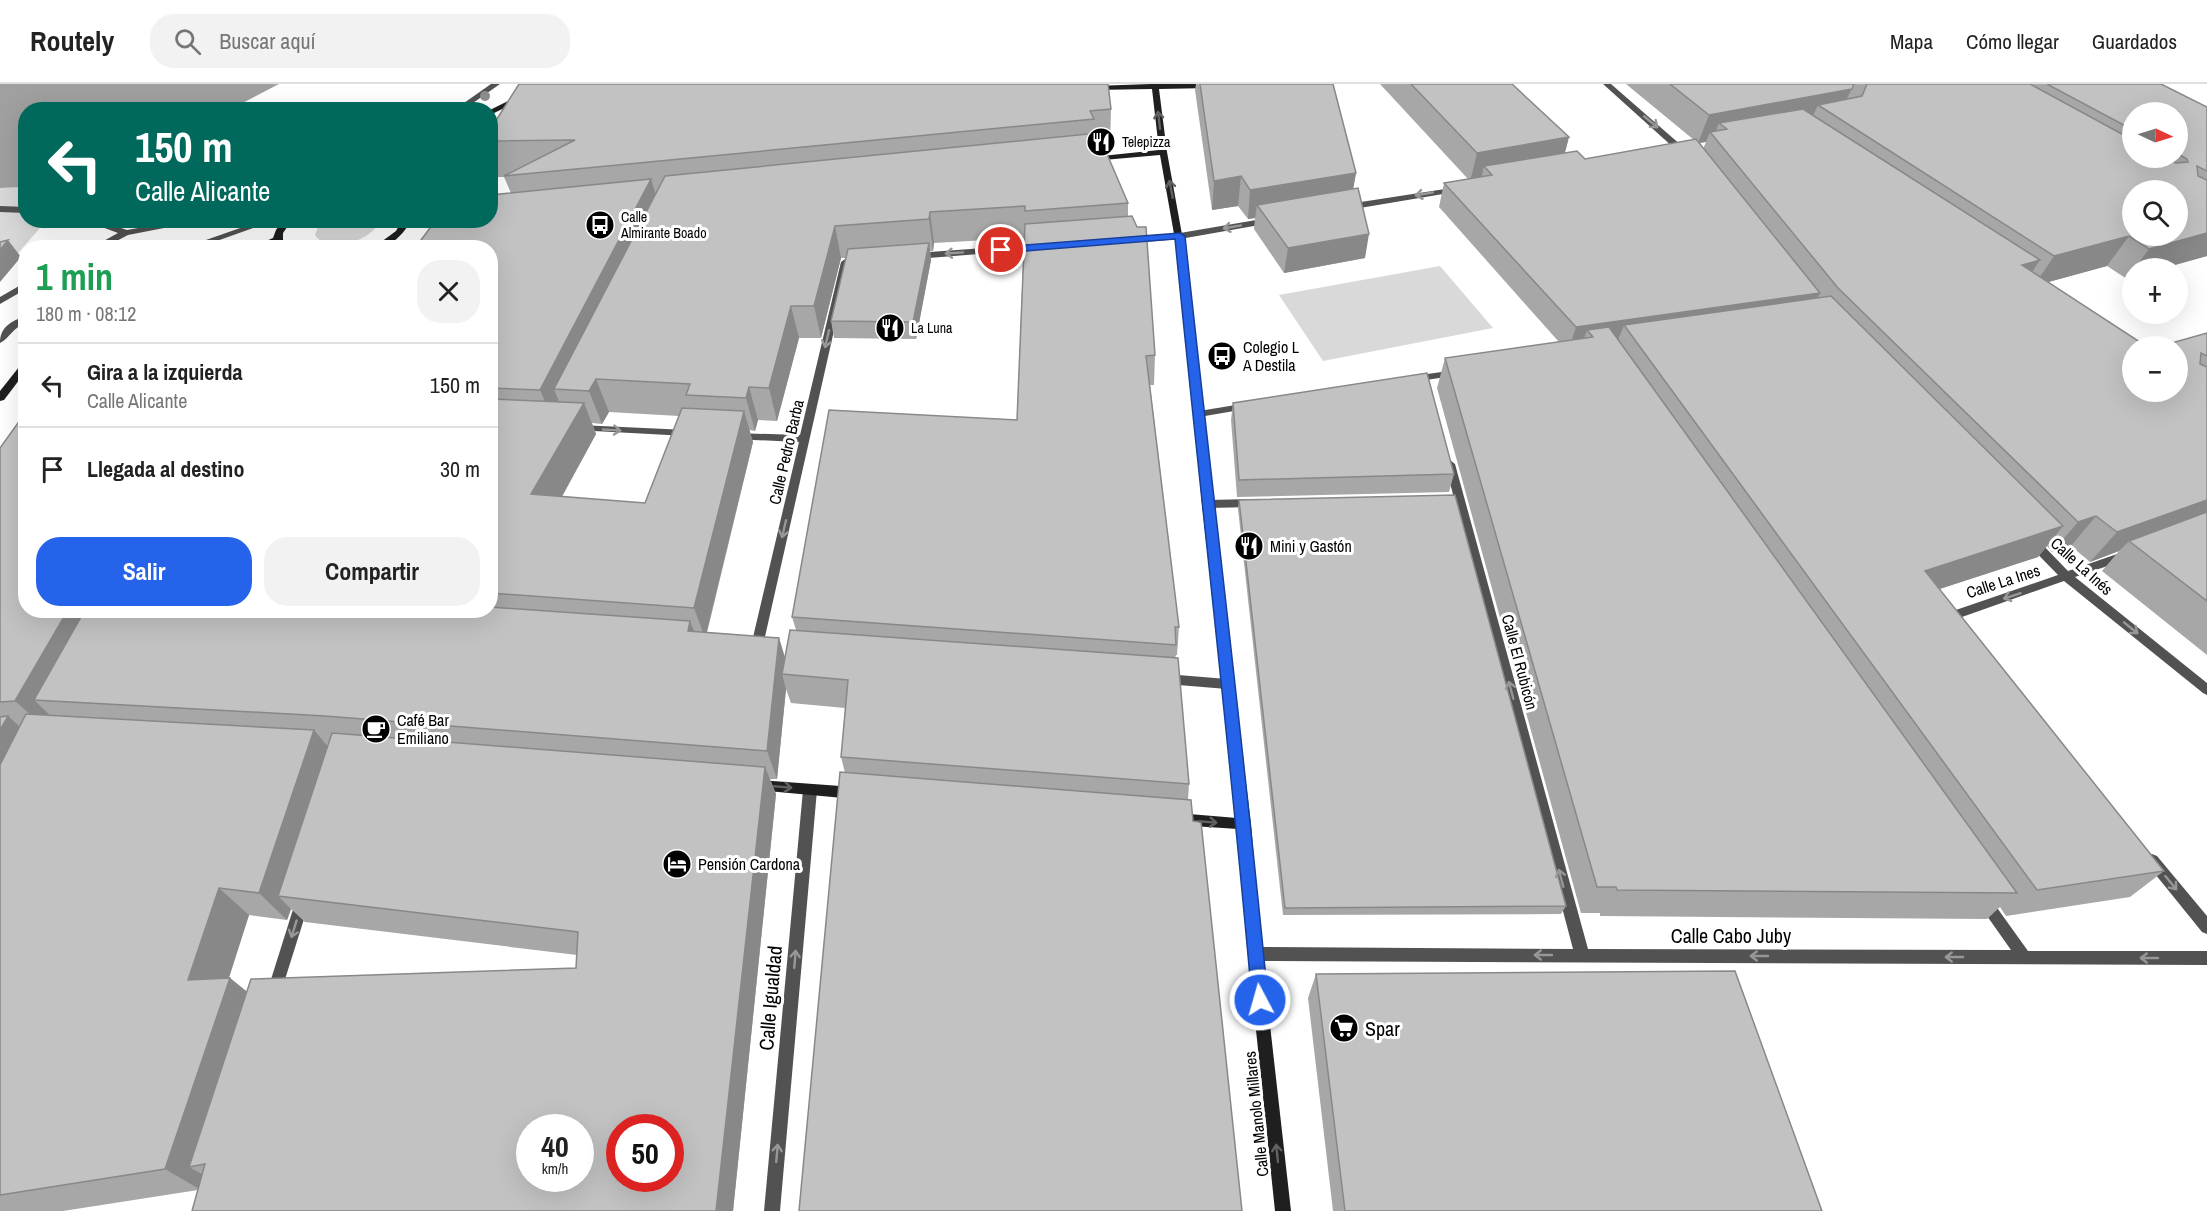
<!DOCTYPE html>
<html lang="es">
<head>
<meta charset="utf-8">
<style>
  body { margin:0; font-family:"Archivo Narrow",sans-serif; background:#f2f2f2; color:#222; height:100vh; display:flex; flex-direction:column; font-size:22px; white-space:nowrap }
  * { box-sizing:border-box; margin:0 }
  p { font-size:20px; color:#767676 }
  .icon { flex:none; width:33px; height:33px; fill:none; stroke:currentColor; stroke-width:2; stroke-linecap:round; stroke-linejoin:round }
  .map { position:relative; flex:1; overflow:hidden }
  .panel { position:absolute; left:18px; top:156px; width:480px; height:378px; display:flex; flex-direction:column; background:#fff; border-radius:24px; box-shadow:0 6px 24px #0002 }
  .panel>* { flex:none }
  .top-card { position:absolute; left:18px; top:18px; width:480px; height:126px; border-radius:24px; box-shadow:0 6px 24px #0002; background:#00695c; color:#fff; overflow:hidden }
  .needle { width:39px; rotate:94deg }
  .fabs { position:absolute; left:2122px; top:18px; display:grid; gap:12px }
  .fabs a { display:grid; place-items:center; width:66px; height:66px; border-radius:50%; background:#fff; box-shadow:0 6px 24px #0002; font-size:30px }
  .speed { position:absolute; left:516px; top:1030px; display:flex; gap:12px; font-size:30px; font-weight:700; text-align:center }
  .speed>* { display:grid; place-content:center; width:78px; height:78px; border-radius:50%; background:#fff; box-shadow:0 6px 24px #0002; line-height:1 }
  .speed small { font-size:15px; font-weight:400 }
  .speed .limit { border:9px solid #d22; background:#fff; color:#111 }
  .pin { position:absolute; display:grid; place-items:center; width:51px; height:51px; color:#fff; margin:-26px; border:3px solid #fff; border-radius:50%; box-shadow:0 2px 6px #0007 }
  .me { position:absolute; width:66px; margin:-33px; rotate:354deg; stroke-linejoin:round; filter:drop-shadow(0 0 4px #0008) }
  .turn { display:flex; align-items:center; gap:21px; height:126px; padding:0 18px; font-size:27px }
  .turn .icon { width:78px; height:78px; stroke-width:2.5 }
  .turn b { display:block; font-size:42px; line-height:51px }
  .round { display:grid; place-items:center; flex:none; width:63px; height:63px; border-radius:24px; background:#f2f2f2 }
  .overview { display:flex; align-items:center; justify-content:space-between; height:102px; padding:0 18px }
  h1 { font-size:36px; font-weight:700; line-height:45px; color:#1e9e55 }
  .button { display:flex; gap:12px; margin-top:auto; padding:12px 18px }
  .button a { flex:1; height:69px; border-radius:24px; background:#2563eb; color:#fff; font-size:24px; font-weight:700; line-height:69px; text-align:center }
  .button a+a { background:#f2f2f2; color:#222 }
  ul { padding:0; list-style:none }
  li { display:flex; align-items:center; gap:18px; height:84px; padding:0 18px; border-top:2px solid #e0e0e0 }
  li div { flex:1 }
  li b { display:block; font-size:22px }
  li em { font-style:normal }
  header { display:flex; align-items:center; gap:36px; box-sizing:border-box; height:84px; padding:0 30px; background:#fff; border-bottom:2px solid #e0e0e0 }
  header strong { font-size:28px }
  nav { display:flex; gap:33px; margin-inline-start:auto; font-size:21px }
  .search { width:420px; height:54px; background:#f2f2f2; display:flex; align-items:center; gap:15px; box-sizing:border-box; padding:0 21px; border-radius:24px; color:#767676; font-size:22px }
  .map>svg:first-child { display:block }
</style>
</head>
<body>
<header>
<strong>Routely</strong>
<div class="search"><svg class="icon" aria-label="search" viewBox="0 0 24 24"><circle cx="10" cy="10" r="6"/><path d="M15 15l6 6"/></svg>Buscar aquí</div>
<nav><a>Mapa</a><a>Cómo llegar</a><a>Guardados</a></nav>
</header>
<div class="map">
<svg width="2207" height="1127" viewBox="0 0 2207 1127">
  <rect width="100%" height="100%" fill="#fff"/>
  <g fill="#d9d9d9">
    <polygon points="25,103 26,136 46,137 0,190 0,104"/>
    <path d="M326 137H378V140C369 157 328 171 315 151L318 143Z"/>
    <polygon points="1440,182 1493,244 1323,277 1279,211"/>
  </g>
  <polygon fill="#a0a0a0" points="0,0 279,0 231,25 26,26 25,103 0,104"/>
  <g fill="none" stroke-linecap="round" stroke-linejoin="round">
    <g fill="#525252" fill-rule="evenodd">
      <polygon points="263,136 285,136 259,142 197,164 183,164"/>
      <path d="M26 232V239C12 244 10 254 0 259 0 243 11 237 26 232Z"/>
    </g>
    <g fill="#525252" fill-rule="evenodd">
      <polygon points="491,0 500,0 463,26 454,26"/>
      <polygon points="1603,0 1611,0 1690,69 1690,73 1684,73"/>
      <polygon points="1458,103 1461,103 1461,107 1348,126 1344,123 1348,120"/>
      <polygon points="0,122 26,123 26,129 0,128"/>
      <polygon points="1268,134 1272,137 1271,139 1180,155 1131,159 1127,156 1131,153 1180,149"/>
      <polygon points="83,136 97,136 127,146 183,136 205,136 128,151 103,164 91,164 118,149"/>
      <polygon points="235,136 253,136 261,140 257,143"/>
      <polygon points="1039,160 1043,163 1042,165 916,175 912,172 916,169"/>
      <polygon points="860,174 864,177 863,179 849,180 762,566 760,569 752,569 750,566 799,358 734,355 729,352 734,349 800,351 841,178 845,175"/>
      <polygon points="26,198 26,205 0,220 0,213"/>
      <polygon points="1456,286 1461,289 1459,291 1413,298 1408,295 1413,292"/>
      <polygon points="1248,319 1253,322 1252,324 1199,333 1194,330 1199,327"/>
      <polygon points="579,341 687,346 692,349 687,352 575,346 574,344"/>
      <polygon points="1450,376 1455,380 1588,865 2011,866 1980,822 1978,818 1980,814 1985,812 1990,814 2028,867 2207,867 2207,881 1255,877 1250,875 1248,870 1250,865 1255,863 1573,865 1445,380"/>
      <polygon points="1254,415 1259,419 1254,423 1207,424 1202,420 1207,416"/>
      <polygon points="2032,453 2036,454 2068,487 2120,469 2128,469 2130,472 2128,475 2075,493 2207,599 2207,611 2203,609 2064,497 1962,533 1966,538 1964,541 1956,541 1948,531 1950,528 2058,491 2028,460 2026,457 2028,454"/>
      <polygon points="1166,590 1227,595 1231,597 1233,600 1231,603 1227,605 1166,600 1162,598 1160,595 1162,592"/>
      <polygon points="810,700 815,702 817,706 780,1127 764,1127 803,706 805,702"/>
      <polygon points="2152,770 2157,772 2207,832 2207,850 2202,848 2147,780 2145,776 2147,772"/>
      <polygon points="303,810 308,812 310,816 281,908 279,913 274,915 269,913 267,908 296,816 298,812"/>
    </g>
    <g fill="#1f1f1f" fill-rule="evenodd">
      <polygon points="1151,0 1213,0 1216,2 1212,4 1159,5 1167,68 1187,178 1212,420 1251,740 1262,870 1291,1127 1275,1127 1248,870 1238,745 1177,741 1172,739 1170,735 1172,731 1177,729 1237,734 1202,420 1179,178 1160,71 1092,77 1088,75 1092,73 1159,66 1152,5 1094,6 1090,4 1094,2"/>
      <polygon points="516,13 523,15 490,31 490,26"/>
      <polygon points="283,136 292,136 283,149 283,164 275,164 274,160 264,164 250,164 273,154 276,146"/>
      <path d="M402 136H455V137L451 140H409C401 153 389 164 373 164L396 147Z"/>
      <polygon points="26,277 26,287 4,316 0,317 0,307 23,278"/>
      <polygon points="758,696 854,703 859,705 861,709 859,713 854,715 758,706 753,705 751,701 753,697"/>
    </g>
  </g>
  <circle fill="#8d8d8d" cx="485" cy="12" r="5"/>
  <g fill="#a7a7a7" fill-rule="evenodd">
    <polygon points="1196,0 1333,0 1356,89 1353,104 1365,174 1284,189 1254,145 1255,134 1248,135 1238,122 1212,126 1195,6"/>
    <path d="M1380 0H1512L1569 53 1565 69 1585 75 1694 56 1626 0H2161L2207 23V172L2164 184H2133V193L2127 195 2107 182 2048 198 2133 308 2207 249V571L2102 487 2119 467 2090 478 2071 462 2052 468 2047 462 2038 473 1939 505 2164 787 2130 813 2006 832 2000 823 1987 835 1600 832V829H1581L1437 304 1445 274 1559 258 1439 123 1444 99 1468 95ZM2133 28H2178V74H2133ZM1706 58 1703 65 1699 59Z"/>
    <path d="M1111 25 1110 61H1103L1128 119V133L1155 271 1154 301H1150L1179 543 1177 571H1176L1175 574 1189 700 1188 716 1193 737 1242 1127 845 689 841 673 845 624 791 619 786 605 777 695H770L776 710 733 1127H192L198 1106 63 1127H0V364L26 526H490V164L511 109 504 93H498L490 74V46ZM1024 154 1017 336 792 533 796 546 785 573 779 554 707 549 753 358 749 346 755 347 758 336 777 337 799 254H821L841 174H846L831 237 834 254 916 255 931 176 930 167H933L934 159ZM609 328 679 332 645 419 562 413 596 350 592 339 602 340ZM291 825 305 838 577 871 576 884 247 908 230 894H229L249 831 287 836Z"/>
    <polygon points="1233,319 1454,390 1449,408 1237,413 1231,336"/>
    <polygon points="1239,416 1566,822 1561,830 1283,831 1238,425"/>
    <polygon points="1316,890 1822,1127 1333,1127 1308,914"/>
  </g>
  <g fill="#888">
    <polygon points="1854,0 1838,33 1818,21 1810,38 1727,45 1719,39 1714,52 1710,48 1706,58 1698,59 1709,31"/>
    <polygon points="1569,53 1561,82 1492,91 1484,82 1481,96 1470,98 1477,69"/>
    <polygon points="1356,89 1351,118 1257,121 1255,134 1248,135 1250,106"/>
    <polygon points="1241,92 1238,122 1212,126 1214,97"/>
    <polygon points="651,95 660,125 554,305 561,323 554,338 540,306"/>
    <polygon points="930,128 934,159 933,167 929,135"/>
    <polygon points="835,142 841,174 821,254 814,222"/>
    <polygon points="2207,149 2207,172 2164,184 2135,184 2149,165"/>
    <polygon points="1369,150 1365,174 1284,189 1288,164"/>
    <polygon points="2129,152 2107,182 2034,202 2054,172"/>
    <polygon points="8,156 21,173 0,198 0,166"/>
    <polygon points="929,159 931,176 916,255 913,238"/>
    <polygon points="2040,176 2020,206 2022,181"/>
    <polygon points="2133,187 2133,193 2127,195"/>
    <polygon points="1820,209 1808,233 1624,241 1616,261 1593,253 1587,246 1580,266 1568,268 1576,243"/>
    <polygon points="791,222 799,254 777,337 769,304"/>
    <polygon points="596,295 609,328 602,340 589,307"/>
    <polygon points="749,303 758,336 755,347 746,314"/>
    <polygon points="584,319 596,350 546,441 531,410"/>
    <polygon points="744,327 753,358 705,554 694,524"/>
    <polygon points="2207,416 2207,436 2129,457 2119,467 2090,478 2117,448"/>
    <polygon points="2096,432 2071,462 2052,468 2078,438"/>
    <polygon points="2063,442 2038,473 1903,517 1925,487"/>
    <polygon points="68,526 114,526 34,616 54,635 48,646 15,617"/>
    <polygon points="690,537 702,568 688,547"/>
    <polygon points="779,554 788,585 782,590 786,605 777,695 767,667"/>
    <polygon points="8,632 41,662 0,741 0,646"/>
    <polygon points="314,646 339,676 278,812 291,825 287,836 259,809"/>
    <polygon points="765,683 776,710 733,1127 716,1127"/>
    <polygon points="219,804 249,831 220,921 188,896"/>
    <polygon points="230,894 261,919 189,1083 206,1092 201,1106 165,1085"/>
  </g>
  <g fill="#c2c2c2" stroke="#888" stroke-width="1.5" fill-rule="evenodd">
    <polygon points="519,0 1108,0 1111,25 1090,27 1094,35 504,92 575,56 490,57 490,46"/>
    <polygon points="1200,0 1333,0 1356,89 1250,106 1241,92 1214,97"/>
    <polygon points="1411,0 1512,0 1569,53 1477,69"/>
    <polygon points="1670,0 1854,0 1852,5 1709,31"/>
    <path d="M1867 0H2030L2133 56V74H2166L2176 79 2188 78 2187 75 2178 70V28H2133V46L2047 0H2161L2207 23V87L2197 82 2198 92 2207 96V149L2149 165 2129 152 2054 172 1818 21 1862 12ZM2133 106H2178V152H2133Z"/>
    <polygon points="1803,25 2040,176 2022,181 2146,262 2133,262 2133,308 2178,308 2178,262 2161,262 2207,249 2207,272 2201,269 2200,280 2207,283 2207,416 2117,448 2096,432 2078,438 1838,204 1710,48 1727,45 1719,39"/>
    <polygon points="1098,49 1128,119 1025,127 1025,122 930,128 929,135 835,142 814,222 791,222 769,304 749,303 746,314 686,311 690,300 596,295 589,307 554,305 665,92"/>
    <polygon points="1696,55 1820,209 1576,243 1444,99 1492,91 1484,82 1577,67 1585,75"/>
    <polygon points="651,95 540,306 490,304 490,164 415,164 436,136 490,136 490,111"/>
    <polygon points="1358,104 1369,150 1288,164 1257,121"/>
    <polygon points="1132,132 1137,143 1146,143 1155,271 1146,272 1179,543 1175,543 1176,561 792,533 829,326 1017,336 1025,140"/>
    <polygon points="8,156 0,166 0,158"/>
    <polygon points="929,159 913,238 831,237 848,165"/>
    <polygon points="1831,212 2063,442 1925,487 2164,787 2037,806 1624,241"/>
    <polygon points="1609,243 2017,809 1617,806 1616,803 1597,803 1445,274 1593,253 1587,246"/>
    <polygon points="1427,289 1454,390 1239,396 1233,319"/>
    <polygon points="490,315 584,319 531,410 645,419 682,324 744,327 694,524 490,509"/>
    <polygon points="26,338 26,526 68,526 15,617 0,618 0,364 18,339"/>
    <polygon points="1455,411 1566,822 1285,824 1239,416"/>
    <polygon points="2207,428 2207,517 2129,457"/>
    <polygon points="490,523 690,537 688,547 779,554 767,667 325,632 34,616 85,526 490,526"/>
    <polygon points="790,546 1178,574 1189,700 841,673 848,596 782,590"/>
    <polygon points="26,630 314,646 259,809 219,804 188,896 230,894 165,1085 0,1111 0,681"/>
    <polygon points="8,632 0,646 0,633"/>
    <path d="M332 649 765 683 716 1127H192L205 1080 189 1083 251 895 576 884 578 848 278 812ZM530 1044H580V1095H530ZM620 1044H670V1095H620Z"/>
    <polygon points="840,688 1191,716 1193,737 1201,738 1242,1127 799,1127"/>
    <polygon points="1735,887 1822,1127 1345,1127 1316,890"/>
  </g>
  <defs><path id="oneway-shaft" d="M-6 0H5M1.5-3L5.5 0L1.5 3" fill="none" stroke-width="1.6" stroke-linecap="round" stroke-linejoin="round" transform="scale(1.5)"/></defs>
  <g stroke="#626262">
    <use href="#oneway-shaft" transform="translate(1159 36) rotate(-97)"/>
    <use href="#oneway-shaft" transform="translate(1171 105) rotate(-101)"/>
    <use href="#oneway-shaft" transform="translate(783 703) rotate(5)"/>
    <use href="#oneway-shaft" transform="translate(1208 738) rotate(5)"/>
    <use href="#oneway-shaft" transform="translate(1277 1069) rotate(-96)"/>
  </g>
  <g stroke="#979797">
    <use href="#oneway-shaft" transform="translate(1651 38) rotate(40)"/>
    <use href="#oneway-shaft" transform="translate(1424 110) rotate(170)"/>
    <use href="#oneway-shaft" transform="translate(1232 143) rotate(170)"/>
    <use href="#oneway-shaft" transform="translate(954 169) rotate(176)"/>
    <use href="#oneway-shaft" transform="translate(827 255) rotate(103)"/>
    <use href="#oneway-shaft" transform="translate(612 346) rotate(3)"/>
    <use href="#oneway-shaft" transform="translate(784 445) rotate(103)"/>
    <use href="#oneway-shaft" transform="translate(2012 512) rotate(162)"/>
    <use href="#oneway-shaft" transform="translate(2131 544) rotate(39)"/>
    <use href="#oneway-shaft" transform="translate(1511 606) rotate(-105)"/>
    <use href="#oneway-shaft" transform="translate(1561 794) rotate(-105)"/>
    <use href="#oneway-shaft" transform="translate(2171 799) rotate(51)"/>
    <use href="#oneway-shaft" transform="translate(294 845) rotate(107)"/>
    <use href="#oneway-shaft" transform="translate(1543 871) rotate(-180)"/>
    <use href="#oneway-shaft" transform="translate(1759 872) rotate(-180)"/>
    <use href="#oneway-shaft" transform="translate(1954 873) rotate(-180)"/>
    <use href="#oneway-shaft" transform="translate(2149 874) rotate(-180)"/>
    <use href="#oneway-shaft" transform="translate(795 875) rotate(-85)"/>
    <use href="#oneway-shaft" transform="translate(777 1069) rotate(-85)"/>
  </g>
  <path fill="#2563eb" stroke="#184099" stroke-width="1.5" d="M1180 149 1185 152C1212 407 1244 661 1268 916L1266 922 1260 924 1254 922 1252 916C1230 662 1200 409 1175 155L1001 169 996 166 1001 163Z"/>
  <defs>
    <g id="restaurant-disc" transform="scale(1.5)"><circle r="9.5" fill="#000" stroke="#fff"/><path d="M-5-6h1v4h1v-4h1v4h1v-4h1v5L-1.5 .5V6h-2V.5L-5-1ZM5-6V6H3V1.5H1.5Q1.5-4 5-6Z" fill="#fff"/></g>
    <g id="bus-disc" transform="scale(1.5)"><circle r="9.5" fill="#000" stroke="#fff"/><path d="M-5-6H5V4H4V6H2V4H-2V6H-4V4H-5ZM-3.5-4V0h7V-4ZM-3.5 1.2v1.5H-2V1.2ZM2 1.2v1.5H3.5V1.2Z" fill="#fff"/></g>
    <g id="cafe-disc" transform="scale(1.5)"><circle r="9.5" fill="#000" stroke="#fff"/><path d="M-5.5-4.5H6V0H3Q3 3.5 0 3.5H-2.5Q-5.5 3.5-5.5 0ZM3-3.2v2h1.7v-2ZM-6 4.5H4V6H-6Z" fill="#fff"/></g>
    <g id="hotel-disc" transform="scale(1.5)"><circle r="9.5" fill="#000" stroke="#fff"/><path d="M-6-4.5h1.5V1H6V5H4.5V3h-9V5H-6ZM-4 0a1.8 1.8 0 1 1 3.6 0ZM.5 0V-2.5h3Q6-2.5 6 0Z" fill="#fff"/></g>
    <g id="supermarket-disc" transform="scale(1.5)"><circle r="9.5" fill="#000" stroke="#fff"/><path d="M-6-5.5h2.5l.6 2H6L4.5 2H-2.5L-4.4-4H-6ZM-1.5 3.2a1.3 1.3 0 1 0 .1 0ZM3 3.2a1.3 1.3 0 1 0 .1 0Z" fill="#fff"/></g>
  </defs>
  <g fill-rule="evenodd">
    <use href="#restaurant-disc" x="1101" y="58"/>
    <use href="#bus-disc" x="600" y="141"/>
    <use href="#restaurant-disc" x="890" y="244"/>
    <use href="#bus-disc" x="1222" y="272"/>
    <use href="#restaurant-disc" x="1249" y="462"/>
    <use href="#cafe-disc" x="376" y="645"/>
    <use href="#hotel-disc" x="677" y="780"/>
    <use href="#supermarket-disc" x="1344" y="944"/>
  </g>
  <g text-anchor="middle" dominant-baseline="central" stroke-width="6" stroke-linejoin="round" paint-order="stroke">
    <g font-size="14" fill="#000" stroke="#fff" text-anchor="start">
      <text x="1122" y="58">Telepizza</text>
      <text x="621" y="133">Calle<tspan x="621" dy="16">Almirante Boado</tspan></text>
      <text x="911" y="244">La Luna</text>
    </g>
    <g font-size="16" fill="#000" stroke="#fff" text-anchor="start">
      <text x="1243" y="263">Colegio L<tspan x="1243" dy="18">A Destila</tspan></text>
      <text x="1270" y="462">Mini y Gastón</text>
      <text x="397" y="636">Café Bar<tspan x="397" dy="18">Emiliano</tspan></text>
      <text x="698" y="780">Pensión Cardona</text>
    </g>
    <g font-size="16" fill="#000" stroke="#fff">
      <text transform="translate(786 368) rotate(-77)">Calle Pedro Barba</text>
      <text transform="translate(2082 482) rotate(42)">Calle La Inés</text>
      <text transform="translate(2003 497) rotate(-18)">Calle La Ines</text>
      <text transform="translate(1520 578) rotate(75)">Calle El Rubicón</text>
      <text transform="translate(1256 1030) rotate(-96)">Calle Manolo Millares</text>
    </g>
    <g font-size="20" fill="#000" stroke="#fff">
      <text x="1731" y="851">Calle Cabo Juby</text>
      <text transform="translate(770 914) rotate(-85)">Calle Igualdad</text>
    </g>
    <g font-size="20" fill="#000" stroke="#fff" text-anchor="start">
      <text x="1365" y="944">Spar</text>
    </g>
  </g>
</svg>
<div class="fabs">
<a><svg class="needle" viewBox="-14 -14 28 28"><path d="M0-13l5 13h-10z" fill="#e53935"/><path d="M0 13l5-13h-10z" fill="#767676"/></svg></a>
<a><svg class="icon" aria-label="search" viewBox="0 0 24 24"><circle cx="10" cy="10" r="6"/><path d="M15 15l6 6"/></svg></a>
<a>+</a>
<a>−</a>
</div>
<div class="speed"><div>40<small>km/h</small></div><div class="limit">50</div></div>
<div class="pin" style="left:1001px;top:166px;background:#d93025"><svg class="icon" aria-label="arrive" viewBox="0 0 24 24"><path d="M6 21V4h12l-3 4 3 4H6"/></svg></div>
<svg class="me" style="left:1260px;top:916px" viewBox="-20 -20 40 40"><circle r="17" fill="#2563eb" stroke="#fff" stroke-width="3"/><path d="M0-11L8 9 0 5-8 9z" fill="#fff"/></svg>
<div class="top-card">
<div class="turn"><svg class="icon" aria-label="left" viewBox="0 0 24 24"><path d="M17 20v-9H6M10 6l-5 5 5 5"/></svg><div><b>150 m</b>Calle Alicante</div></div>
</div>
<section class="panel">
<div class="overview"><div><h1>1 min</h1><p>180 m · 08:12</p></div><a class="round"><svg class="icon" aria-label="close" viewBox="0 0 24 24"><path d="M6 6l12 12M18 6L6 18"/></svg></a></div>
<ul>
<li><svg class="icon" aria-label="left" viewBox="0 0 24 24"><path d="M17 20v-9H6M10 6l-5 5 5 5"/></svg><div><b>Gira a la izquierda</b><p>Calle Alicante</p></div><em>150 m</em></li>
<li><svg class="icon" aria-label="arrive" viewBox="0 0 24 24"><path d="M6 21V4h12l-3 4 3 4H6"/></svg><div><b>Llegada al destino</b></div><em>30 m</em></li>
</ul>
<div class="button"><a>Salir</a><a>Compartir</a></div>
</section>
</div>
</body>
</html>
